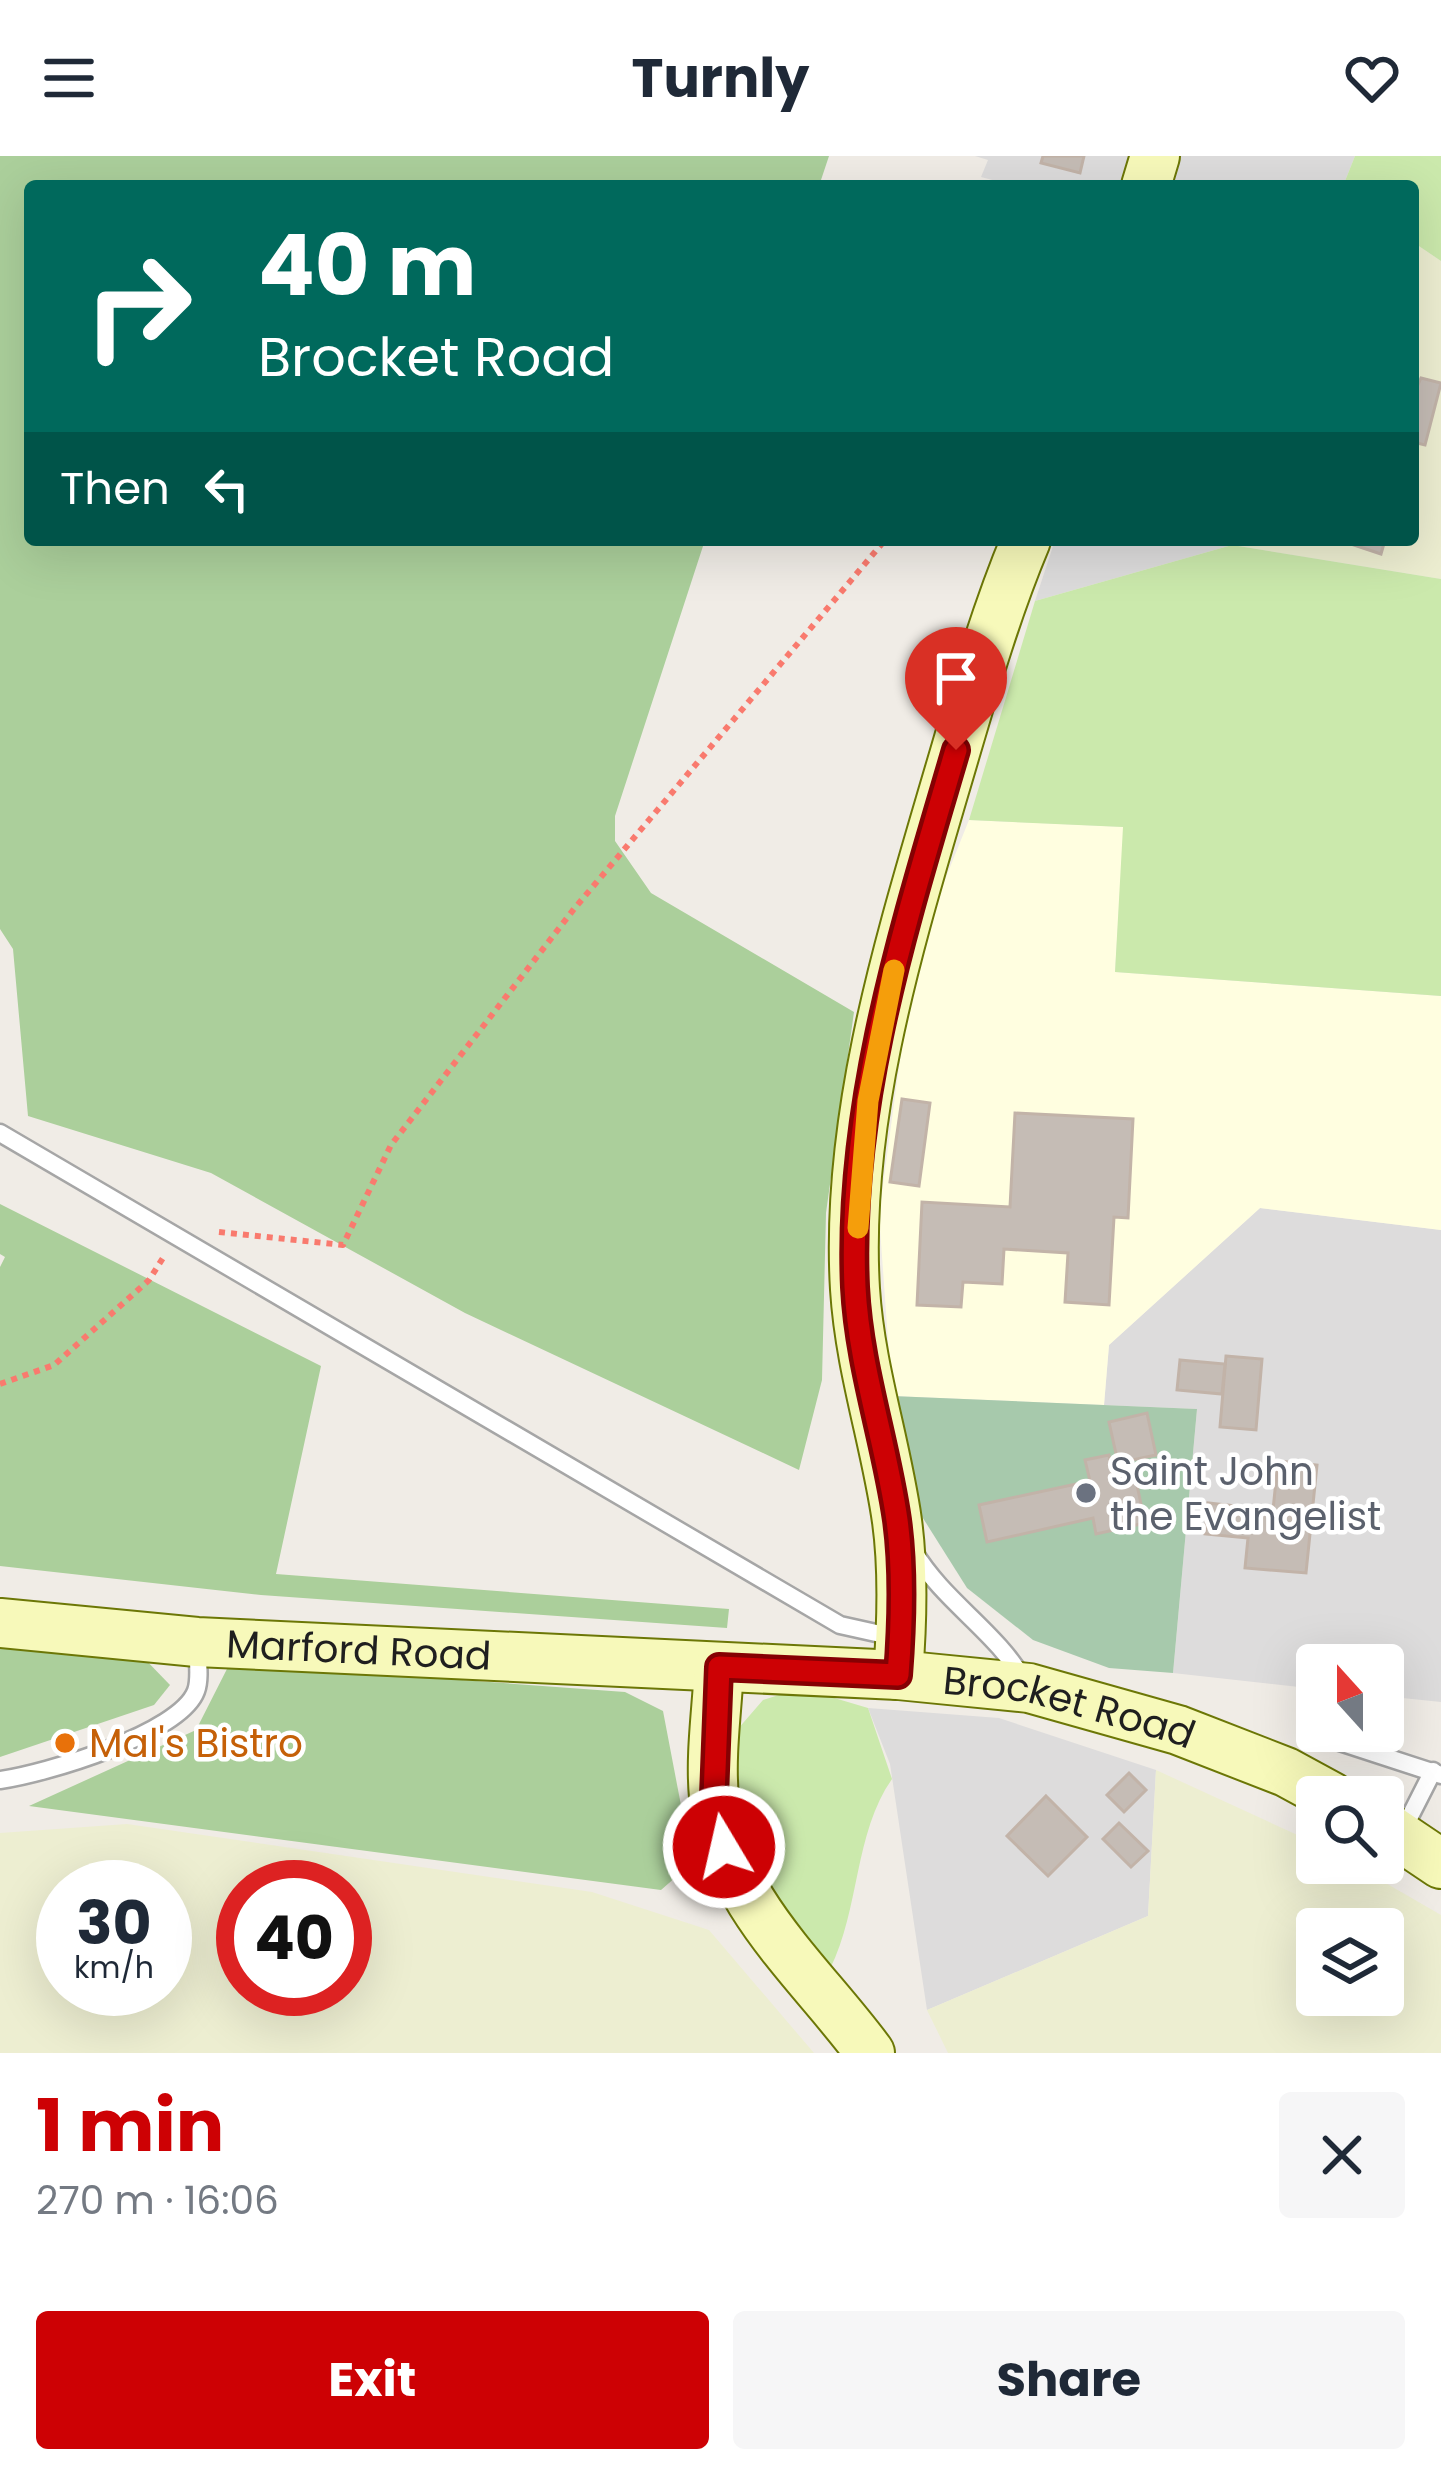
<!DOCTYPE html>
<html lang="en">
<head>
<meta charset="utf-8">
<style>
  body { margin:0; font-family:Poppins,sans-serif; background:#f6f6f7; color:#1f2937; height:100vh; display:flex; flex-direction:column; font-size:45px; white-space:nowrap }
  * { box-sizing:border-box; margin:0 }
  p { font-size:39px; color:#747a83 }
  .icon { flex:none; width:66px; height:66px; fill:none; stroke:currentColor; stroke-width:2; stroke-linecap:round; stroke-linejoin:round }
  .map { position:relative; height:1897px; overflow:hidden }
  .details { display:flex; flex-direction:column; background:#fff; flex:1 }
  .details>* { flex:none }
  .hud { position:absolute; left:24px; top:24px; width:1395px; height:366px; border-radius:12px; box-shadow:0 12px 48px #0002; background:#00695c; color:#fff; overflow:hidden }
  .needle { width:78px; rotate:339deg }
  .fabs { position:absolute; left:1296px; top:1488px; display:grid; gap:24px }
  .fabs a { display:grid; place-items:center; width:108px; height:108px; border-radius:12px; background:#fff; box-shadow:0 12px 48px #0002; font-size:60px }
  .speed { position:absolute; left:36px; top:1704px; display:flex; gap:24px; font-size:60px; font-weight:700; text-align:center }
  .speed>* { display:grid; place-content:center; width:156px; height:156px; border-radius:50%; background:#fff; box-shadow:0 12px 48px #0002; line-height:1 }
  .speed small { font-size:30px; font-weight:400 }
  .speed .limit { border:18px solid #d22; background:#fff; color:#111 }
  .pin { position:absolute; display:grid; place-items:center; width:102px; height:102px; color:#fff; margin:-123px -51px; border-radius:50% 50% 50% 0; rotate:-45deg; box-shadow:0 0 12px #0007 }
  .pin .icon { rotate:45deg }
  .me { position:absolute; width:132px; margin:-66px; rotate:351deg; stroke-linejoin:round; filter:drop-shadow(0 0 9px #0008) }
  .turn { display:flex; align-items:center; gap:42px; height:252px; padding:0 36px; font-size:54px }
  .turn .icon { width:156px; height:156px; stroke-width:2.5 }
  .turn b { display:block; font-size:84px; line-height:102px }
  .then { display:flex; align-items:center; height:114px; padding:0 36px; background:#0003; gap:24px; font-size:45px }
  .round { display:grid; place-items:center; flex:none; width:126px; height:126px; border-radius:12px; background:#f6f6f7 }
  .headline { display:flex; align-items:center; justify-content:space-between; height:204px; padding:0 36px }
  h1 { font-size:72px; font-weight:700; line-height:90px; color:#cd0104 }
  .button { display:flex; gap:24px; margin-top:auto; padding:24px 36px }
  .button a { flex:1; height:138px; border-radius:12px; background:#cd0104; color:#fff; font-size:48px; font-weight:700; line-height:138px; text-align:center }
  .button a+a { background:#f6f6f7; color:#1f2937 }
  header { display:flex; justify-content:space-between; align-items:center; height:156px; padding:0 36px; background:#fff; font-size:54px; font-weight:700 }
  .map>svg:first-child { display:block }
</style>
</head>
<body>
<header><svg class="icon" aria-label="menu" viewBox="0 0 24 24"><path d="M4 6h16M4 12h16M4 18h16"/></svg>Turnly<svg class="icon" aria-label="heart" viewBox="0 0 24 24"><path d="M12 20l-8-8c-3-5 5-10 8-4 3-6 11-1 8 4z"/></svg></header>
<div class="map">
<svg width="1441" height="1897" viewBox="0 0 1441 1897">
  <rect width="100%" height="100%" fill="#f0ece6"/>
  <g fill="#dddcdc">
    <polygon points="975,0 1129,0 1122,30 1015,30 981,21 988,4"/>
    <polygon points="1180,0 1355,0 1343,30 1171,30"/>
    <polygon points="1055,384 1234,384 1232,389 1035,445"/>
    <polygon points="1260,1052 1441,1074 1441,1546 1383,1540 1383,1509 1317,1509 1317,1533 1173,1517 1197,1253 1104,1249 1109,1189"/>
    <polygon points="868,1552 999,1562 1156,1614 1148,1760 927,1854 890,1608"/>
  </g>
  <polygon fill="#fffee0" points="969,664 1124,671 1115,816 1441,840 1441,1074 1260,1052 1109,1189 1104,1249 892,1240 879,1058 914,801"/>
  <g fill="#edeed1" fill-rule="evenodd">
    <polygon points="1413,86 1441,105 1441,423 1232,389 1234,384 1413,384"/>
    <path d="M1156 1614 1317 1688V1707H1351L1441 1759V1897H948L927 1854 1148 1760ZM1317 1773H1383V1839H1317Z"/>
    <path d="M127 1668 592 1736 709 1774 814 1897H0V1677ZM63 1731H165V1833H63ZM243 1731H345V1833H243Z"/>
  </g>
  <g fill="#cbe9ac">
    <polygon points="1355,0 1441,0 1441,105 1413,86 1413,30 1343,30"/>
    <polygon points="1232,389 1441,423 1441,840 1115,816 1123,671 969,664 1035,445"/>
    <path d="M782 1538 831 1541 868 1552 892 1623C854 1677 860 1753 830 1813L757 1722 737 1678V1574L763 1544Z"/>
  </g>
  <g fill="#abcf9b">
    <polygon points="0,0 829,0 819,30 30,30 30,384 705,384 615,660 615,685 651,737 854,856 826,1057 822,1224 799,1314 465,1157 211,1017 28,960 13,793 0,773"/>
    <polygon points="0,1048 321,1210 276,1418 729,1453 727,1472 261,1439 0,1410 0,1111 5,1101 0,1098"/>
    <polygon points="0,1490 139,1497 170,1529 154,1549 0,1601"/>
    <polygon points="230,1507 625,1536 663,1555 692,1707 661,1734 29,1650 196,1574"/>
  </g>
  <polygon fill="#a7c9ac" points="892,1240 1197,1253 1173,1517 1109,1512 1033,1484 967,1432 921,1359"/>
  <g fill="#c5bcb5" stroke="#c2b3a8" stroke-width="3">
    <polygon points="1043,0 1084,0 1080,17 1041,7"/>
    <polygon points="1421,222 1441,227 1425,289 1413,286 1413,239"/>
    <polygon points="1356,384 1385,384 1381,398 1354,389"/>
    <polygon points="902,943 930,947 919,1030 890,1026"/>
    <polygon points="1015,957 1133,963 1128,1062 1114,1061 1109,1149 1065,1146 1068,1097 1004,1093 1002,1128 963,1126 961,1151 917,1149 922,1046 1010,1051"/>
    <polygon points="1226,1200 1262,1203 1256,1274 1220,1271"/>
    <polygon points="1180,1204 1225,1208 1222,1238 1177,1234"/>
    <polygon points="1147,1257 1156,1299 1118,1307 1109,1266"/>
    <polygon points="1109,1299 1113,1320 1134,1315 1145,1367 1096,1378 1093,1362 987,1386 979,1349 1090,1325 1085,1304"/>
    <polygon points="1278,1305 1317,1309 1306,1417 1245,1412 1248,1382 1205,1378 1208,1347 1273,1354"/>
    <polygon points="1129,1617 1146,1634 1124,1656 1107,1639"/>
    <polygon points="1046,1640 1087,1681 1048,1720 1007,1680"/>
    <polygon points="1119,1667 1148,1695 1131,1711 1103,1683"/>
  </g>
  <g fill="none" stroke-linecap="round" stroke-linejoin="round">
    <g stroke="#a6a6a6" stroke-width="21">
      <g id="lane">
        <polyline points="0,977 840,1469 894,1481"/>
        <path d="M914 1396C945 1447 996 1475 1025 1526"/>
        <polyline points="1312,1577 1441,1619"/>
        <path d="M0 1624C44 1618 180 1578 196 1535 201 1522 197 1501 197 1487"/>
        <polyline points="1401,1678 1433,1615"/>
      </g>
    </g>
    <g stroke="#6c7706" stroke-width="52">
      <g id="secondary">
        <polyline points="1146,30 1155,0"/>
        <path id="s1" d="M0 1467 197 1486 898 1519 1029 1532 1178 1574 1286 1616 1332 1641"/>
        <path d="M719 1512C717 1554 710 1599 714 1641 722 1743 813 1819 870 1897"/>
        <path d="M898 1519C902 1468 904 1416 897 1365 886 1287 860 1213 855 1133 845 965 897 794 944 634 969 550 992 465 1026 384"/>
        <polyline points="1383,1669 1441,1708"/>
      </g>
    </g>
    <g stroke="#f97a6e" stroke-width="6" stroke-dasharray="6 6" stroke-linecap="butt">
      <polyline points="219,1076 343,1089 391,989 574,753 885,384"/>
      <polyline points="0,1228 54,1209 149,1124 163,1102"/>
    </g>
    <use href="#lane" stroke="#fff" stroke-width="16"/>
    <use href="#secondary" stroke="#f7f9ba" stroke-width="48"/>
  </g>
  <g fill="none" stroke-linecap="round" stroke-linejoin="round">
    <g stroke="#850103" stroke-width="30">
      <path id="route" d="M724 1691 714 1640 719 1511 898 1519C902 1468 904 1415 897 1364 886 1286 859 1211 855 1131 847 948 905 768 956 594"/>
    </g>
    <use href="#route" stroke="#cd0104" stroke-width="21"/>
    <polyline stroke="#f59e0b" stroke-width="21" points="858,1072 868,945 894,814"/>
  </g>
  <circle fill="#6b7280" stroke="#fff" stroke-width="4.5" cx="1086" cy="1337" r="12"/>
  <circle fill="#e8710a" stroke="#fff" stroke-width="4.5" cx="65" cy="1587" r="12"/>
  <g text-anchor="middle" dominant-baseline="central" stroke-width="9" stroke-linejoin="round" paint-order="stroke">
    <g font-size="39" fill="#5b616d" stroke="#fff" text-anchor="start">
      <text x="1110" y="1315">Saint John<tspan x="1110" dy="45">the Evangelist</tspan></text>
    </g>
    <g font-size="39" fill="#1f1f1f" stroke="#fff">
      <text stroke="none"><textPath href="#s1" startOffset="360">Marford Road</textPath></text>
      <text stroke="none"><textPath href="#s1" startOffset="1074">Brocket Road</textPath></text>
    </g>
    <g font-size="39" fill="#c56008" stroke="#fff" text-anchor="start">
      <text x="89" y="1587">Mal's Bistro</text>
    </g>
  </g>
</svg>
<div class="fabs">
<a><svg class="needle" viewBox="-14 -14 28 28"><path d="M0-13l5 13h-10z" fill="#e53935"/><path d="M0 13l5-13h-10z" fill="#747a83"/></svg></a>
<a><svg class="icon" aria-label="search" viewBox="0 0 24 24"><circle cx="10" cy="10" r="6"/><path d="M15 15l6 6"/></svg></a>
<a><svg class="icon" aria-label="layers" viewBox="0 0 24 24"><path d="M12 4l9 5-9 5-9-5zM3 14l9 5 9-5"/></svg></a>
</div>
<div class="speed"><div>30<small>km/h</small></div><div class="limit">40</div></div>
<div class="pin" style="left:956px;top:594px;background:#d93025"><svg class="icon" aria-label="arrive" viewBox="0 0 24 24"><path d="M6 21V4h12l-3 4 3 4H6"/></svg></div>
<svg class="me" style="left:724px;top:1691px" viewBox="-20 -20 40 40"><circle r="17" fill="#cd0104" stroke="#fff" stroke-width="3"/><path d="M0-11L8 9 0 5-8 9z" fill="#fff"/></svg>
<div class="hud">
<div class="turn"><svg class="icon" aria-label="right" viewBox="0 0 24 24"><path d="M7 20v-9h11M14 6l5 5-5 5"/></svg><div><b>40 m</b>Brocket Road</div></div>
<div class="then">Then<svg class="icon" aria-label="left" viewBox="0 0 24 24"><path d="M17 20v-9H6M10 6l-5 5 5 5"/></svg></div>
</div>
</div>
<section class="details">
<div class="headline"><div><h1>1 min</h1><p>270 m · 16:06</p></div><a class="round"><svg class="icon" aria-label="close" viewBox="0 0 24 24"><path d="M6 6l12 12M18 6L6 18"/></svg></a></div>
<div class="button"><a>Exit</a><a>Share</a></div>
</section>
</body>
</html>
